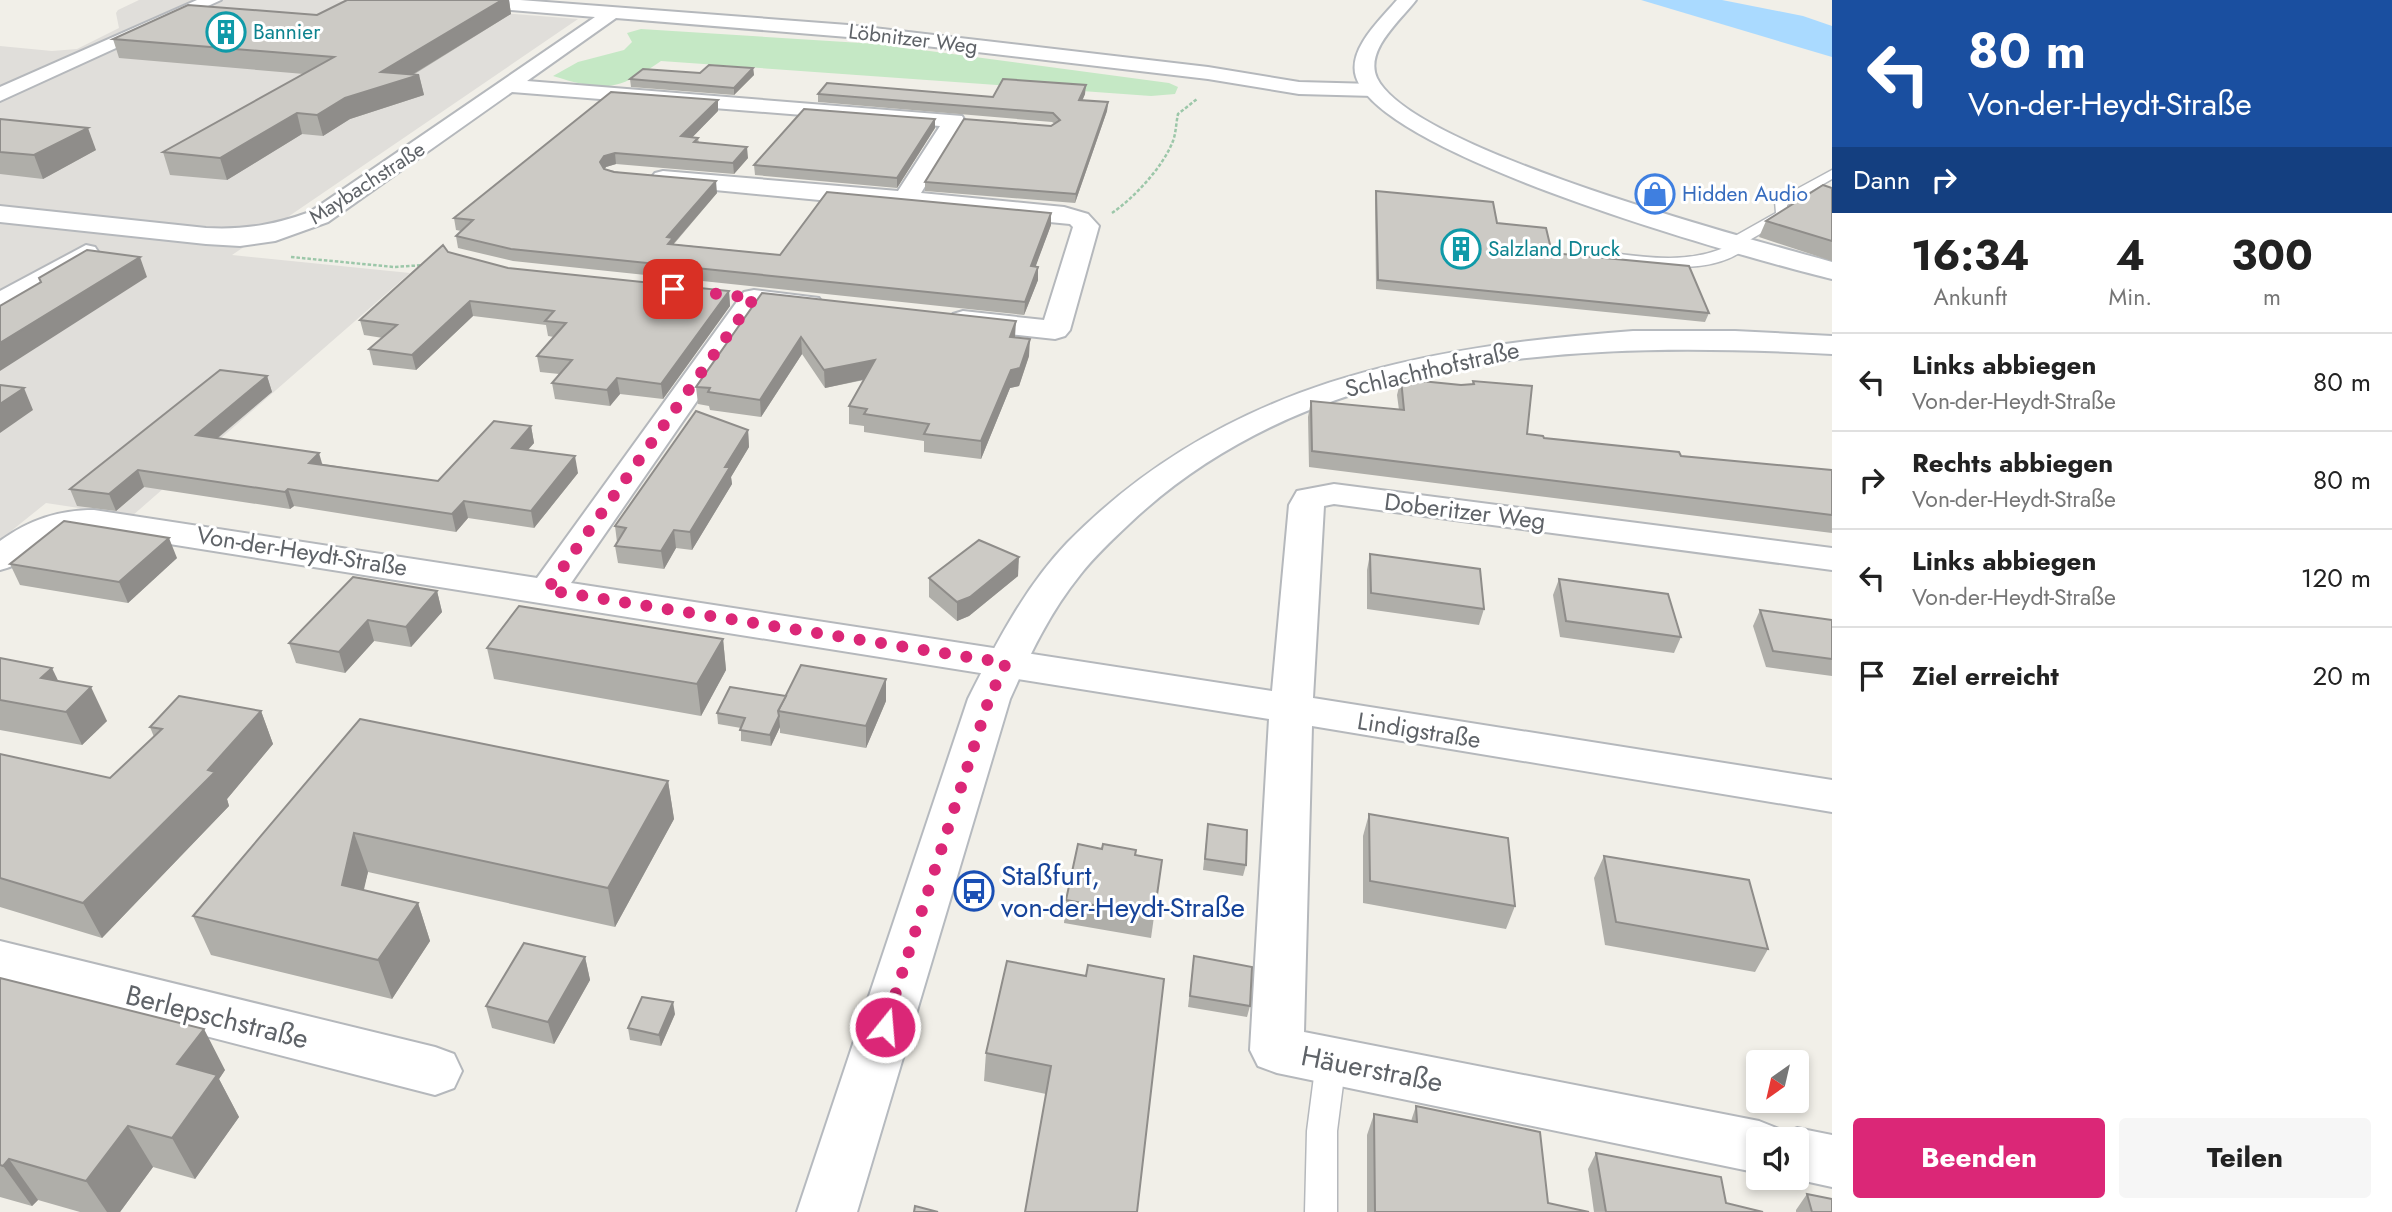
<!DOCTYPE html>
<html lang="de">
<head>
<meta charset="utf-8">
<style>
  body { margin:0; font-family:Jost,sans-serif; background:#f6f6f6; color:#222; height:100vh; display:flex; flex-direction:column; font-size:26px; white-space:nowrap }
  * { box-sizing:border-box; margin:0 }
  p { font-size:23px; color:#767676 }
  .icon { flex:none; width:38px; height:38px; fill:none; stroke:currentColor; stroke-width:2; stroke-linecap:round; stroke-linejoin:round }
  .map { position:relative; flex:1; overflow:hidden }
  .side { display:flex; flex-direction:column; background:#fff; width:560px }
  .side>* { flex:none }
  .banner { background:#1a4fa0; color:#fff; overflow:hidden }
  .needle { width:46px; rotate:214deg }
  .tools { position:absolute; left:1746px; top:1050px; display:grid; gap:14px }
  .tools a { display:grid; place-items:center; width:63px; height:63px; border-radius:7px; background:#fff; box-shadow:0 4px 10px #0003; font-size:35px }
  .pin { position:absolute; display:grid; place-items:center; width:60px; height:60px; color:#fff; margin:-30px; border-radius:14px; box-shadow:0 4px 10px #0006 }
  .me { position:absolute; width:77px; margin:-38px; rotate:17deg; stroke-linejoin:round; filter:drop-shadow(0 0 5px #0008) }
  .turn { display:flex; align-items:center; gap:24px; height:147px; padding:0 21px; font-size:32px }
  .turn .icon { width:91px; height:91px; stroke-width:2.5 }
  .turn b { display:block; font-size:49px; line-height:60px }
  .then { display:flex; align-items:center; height:66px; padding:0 21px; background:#0003; gap:14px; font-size:26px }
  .eta { display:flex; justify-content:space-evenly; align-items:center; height:119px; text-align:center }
  .eta b { font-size:42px; font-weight:700; line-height:49px }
  .cta { display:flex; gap:14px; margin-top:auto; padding:14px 21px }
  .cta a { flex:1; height:80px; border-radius:7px; background:#db2777; color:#fff; font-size:28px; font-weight:700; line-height:80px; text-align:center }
  .cta a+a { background:#f6f6f6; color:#222 }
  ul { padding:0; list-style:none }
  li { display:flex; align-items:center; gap:21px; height:98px; padding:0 21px; border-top:2px solid #e0e0e0 }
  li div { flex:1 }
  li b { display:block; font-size:26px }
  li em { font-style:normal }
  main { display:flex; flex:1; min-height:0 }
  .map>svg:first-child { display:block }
</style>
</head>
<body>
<main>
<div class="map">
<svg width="1832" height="1212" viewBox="0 0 1832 1212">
  <rect width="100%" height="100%" fill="#f1efe8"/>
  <polygon fill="#e0deda" points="139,0 335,0 578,19 232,255 410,273 132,516 46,503 0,540 0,46 52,51 77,49 119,28 116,13 118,10"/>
  <path fill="#c5e8c5" d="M641 29 877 44 1169 83 1178 87 1175 94 1151 96 661 61C617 91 605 92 553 76L578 62 624 50 632 42 627 33Z"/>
  <polygon fill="#aadaff" points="1641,0 1722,0 1803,16 1832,26 1832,57"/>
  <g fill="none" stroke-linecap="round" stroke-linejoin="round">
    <g stroke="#b5b8bc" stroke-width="3">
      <g id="lane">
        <path d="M1832 170V179L1787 205 1788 218 1746 242 1749 245C1714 281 1630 264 1586 258L1579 254 1586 250C1634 255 1683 267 1728 246V240L1776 213 1775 201Z"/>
        <polygon points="1331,1048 1341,1052 1346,1061 1337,1131 1337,1212 1305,1212 1307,1131 1316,1061 1321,1052"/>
      </g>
    </g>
    <g stroke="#b5b8bc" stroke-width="4">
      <g id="street">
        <polygon points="197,0 221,0 0,101 0,87"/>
        <path d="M442 0H520L848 25 1208 67 1299 82 1374 84 1384 90 1374 96 1299 94 1208 79 848 37 616 18 527 81 962 116 965 121 921 193 1064 207 1088 214 1099 226 1070 330 1065 336 1055 339 963 329 953 326 949 320 953 314 963 311 1044 320 1073 227 1070 224 663 185 655 183 651 178 655 173 663 171 898 191 940 126 512 92 328 222 275 241 240 246 206 244 0 222V206L206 228C245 230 274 225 310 212L595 17 451 5Z"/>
        <polygon points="86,245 95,247 99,253 95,259 10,309 0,311 0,291"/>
        <path d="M754 290 819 298 823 304 819 310 809 312 762 307 571 583 1272 691 1289 505 1297 491 1334 484 1832 548V570L1334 504 1324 506 1313 698 1832 780V812L1312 726 1304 1032 1759 1121 1779 1129 1781 1134 1797 1128 1832 1135V1187L1791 1178H1797V1139H1759V1173L1277 1073 1258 1066 1250 1050 1269 719 94 532C41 532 40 560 0 570V541C29 520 58 510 94 510L537 578 744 292Z"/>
        <polygon points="0,941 435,1047 454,1054 462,1071 454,1088 435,1095 0,983"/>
      </g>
    </g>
    <g stroke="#b6babf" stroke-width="4">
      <g id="secondary">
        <path d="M1397 0H1416C1402 19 1364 50 1377 78 1412 150 1747 238 1832 262V279C1746 258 1382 157 1356 77 1347 49 1382 18 1397 0Z"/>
        <path d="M1633 331H1735L1832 336V354C1589 341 1315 347 1128 525 1111 541 1094 557 1080 575 1050 612 1029 656 1010 699L857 1212H797L968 699C995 645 1025 587 1067 543 1224 383 1419 347 1633 331Z"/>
      </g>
    </g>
    <g stroke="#9cc7a9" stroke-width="2.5" stroke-dasharray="3.5 2" stroke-linecap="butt">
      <path d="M1112 213C1134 198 1163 167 1173 141 1176 133 1176 123 1178 114L1197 99"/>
      <polyline points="291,257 394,267 425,265"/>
    </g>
    <use href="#lane" fill="#fff" fill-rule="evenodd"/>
    <use href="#street" fill="#fff" fill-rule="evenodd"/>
    <use href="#secondary" fill="#fff" fill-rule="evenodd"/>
  </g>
  <g fill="#afaea9">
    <polygon points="347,0 509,0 511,14 413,75 419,75 424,95 350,119 323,136 302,134 227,180 170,175 163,152 304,74 119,58 113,39 317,15"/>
    <polygon points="753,68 754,75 734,95 631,87 630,79"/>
    <polygon points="818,94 993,97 1085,94 1082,100 1108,102 1107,111 1075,203 925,191 925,182 1051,126 1055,124 1052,122 818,102"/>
    <polygon points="718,111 692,137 698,138 699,143 748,158 734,174 616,164 606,167 605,169 717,193 674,244 780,255 1051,225 1035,267 1038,280 1024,315 513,261 458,248 456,236 461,231 456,230 454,218"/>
    <polygon points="0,119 96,150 43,179 0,174"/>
    <polygon points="935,128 897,188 755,175 754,165"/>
    <polygon points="1832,188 1832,261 1759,237 1766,221"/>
    <polygon points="1376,191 1497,223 1552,253 1709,313 1705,322 1376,289 1375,200"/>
    <polygon points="448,252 508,268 729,291 730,306 663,399 620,394 610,406 555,399 552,383 559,374 540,372 537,356 554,337 548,336 546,325 473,316 416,370 373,365 369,349 383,338 364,335 360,320"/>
    <polygon points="762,293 1015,337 1029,356 1019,386 1010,388 981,459 924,452 924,441 864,432 864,426 849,424 849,406 864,380 825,388 802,354 761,417 710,410 709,406 698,404 696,387"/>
    <polygon points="267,376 272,392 218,438 323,464 438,481 531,426 534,443 528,450 578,473 534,528 468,518 456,532 294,506 290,509 144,487 116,511 77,506 70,489"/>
    <polygon points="1401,379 1461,385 1472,384 1473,381 1527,434 1544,438 1681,456 1832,470 1832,533 1309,467 1308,417 1311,401 1399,410 1397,395"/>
    <polygon points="748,430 749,447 731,477 732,484 692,550 676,548 664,569 618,563 615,546 617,542 615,526"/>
    <polygon points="1370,554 1484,609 1479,625 1367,609 1367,570"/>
    <polygon points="177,558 128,603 20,585 10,564"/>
    <polygon points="1018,576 969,616 957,621 929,597 929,578"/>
    <polygon points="1559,579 1681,637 1674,653 1560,637 1553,595"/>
    <polygon points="437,591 442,612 411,647 374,641 345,673 296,663 289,643"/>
    <polygon points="1760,610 1832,620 1832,676 1766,667 1753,626"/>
    <polygon points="723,639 726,670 701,716 494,679 487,648"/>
    <polygon points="0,658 58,681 107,721 82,745 0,730"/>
    <polygon points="886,679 886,701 866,748 780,733 780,727 771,746 741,741 741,728 718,724 717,713 786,696"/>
    <polygon points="261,711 273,744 227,799 229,806 102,938 0,907 0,754 110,778 154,737 150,727"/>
    <polygon points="360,719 668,781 674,819 615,927 368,872 363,890 418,903 430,941 392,999 211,955 193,916"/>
    <polygon points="1369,814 1515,906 1506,929 1363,903 1363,836"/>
    <polygon points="1208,824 1246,865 1243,876 1203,870"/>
    <polygon points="1102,849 1162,860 1151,938 1064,923 1066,900"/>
    <polygon points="1604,856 1768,949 1755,972 1605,945 1594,878"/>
    <polygon points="1194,956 1250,1006 1247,1017 1188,1007"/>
    <polygon points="585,957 590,980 554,1044 492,1028 486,1006"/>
    <polygon points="1086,976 1164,979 1046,1094 984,1081 986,1053"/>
    <polygon points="0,978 225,1070 219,1079 239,1117 195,1179 153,1167 120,1212 80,1212 38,1200 32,1206 0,1197"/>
    <polygon points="675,1014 661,1046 630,1040 628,1028"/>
    <polygon points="1416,1106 1548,1203 1589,1212 1367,1212 1367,1135 1374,1114 1411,1121"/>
    <polygon points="1596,1153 1726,1203 1763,1212 1594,1212 1588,1169"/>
    <polygon points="1807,1194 1832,1212 1796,1212 1796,1210"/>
  </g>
  <g fill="#8f8d8a">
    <polygon points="502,0 509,0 511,14 405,79 419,75 424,95 350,119 323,136 317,115 381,72"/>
    <polygon points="753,68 754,75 734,95 734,88"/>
    <polygon points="1086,85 1085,94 1079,109 1079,100"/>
    <polygon points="718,100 718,111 682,148 681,136"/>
    <polygon points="1108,102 1107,111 1075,203 1076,194"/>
    <polygon points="297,113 302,134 227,180 220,158"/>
    <polygon points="935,119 935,128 897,188 897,178"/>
    <polygon points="88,128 96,150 43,179 34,155"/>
    <polygon points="747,147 748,158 734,174 733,163"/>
    <polygon points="615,153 616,164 606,167 601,174 600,162 604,156"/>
    <polygon points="716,181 717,193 674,243 674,250 669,256 667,237"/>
    <polygon points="1051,213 1051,225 1031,279 1031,266"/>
    <polygon points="140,257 147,277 0,371 0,343"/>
    <polygon points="1038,267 1038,280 1024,315 1025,302"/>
    <polygon points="729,291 730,306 663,399 661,384"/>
    <polygon points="470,301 473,316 416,370 412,355"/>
    <polygon points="1016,321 1015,337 1010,337"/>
    <polygon points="801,337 802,354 761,417 760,400"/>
    <polygon points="1030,339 1029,356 1019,386 1010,388 981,459 981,441 1011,370"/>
    <polygon points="875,360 875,377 825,388 824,370"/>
    <polygon points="267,376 272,392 202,451 196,435"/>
    <polygon points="617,378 620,394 610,406 607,390"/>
    <polygon points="24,388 33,410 0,433 0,404"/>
    <polygon points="531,426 534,443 515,464 512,448"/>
    <polygon points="748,430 749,447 731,477 732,484 692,550 690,532 725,467"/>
    <polygon points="319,453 324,470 309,463"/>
    <polygon points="575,456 578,473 534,528 531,511"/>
    <polygon points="138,470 144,487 116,511 109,494"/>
    <polygon points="288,489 294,506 290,509 285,492"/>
    <polygon points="464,501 468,518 456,532 452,514"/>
    <polygon points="674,530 676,548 664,569 661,551"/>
    <polygon points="169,538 177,558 128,603 119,582"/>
    <polygon points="1019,557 1018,576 969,616 957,621 957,602"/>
    <polygon points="437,591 442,612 411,647 406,627"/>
    <polygon points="368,620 374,641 345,673 339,652"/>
    <polygon points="723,639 726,670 701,716 697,684"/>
    <polygon points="52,668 68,701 58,711 41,678"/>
    <polygon points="886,679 886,701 866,748 866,726"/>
    <polygon points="91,687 107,721 82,745 66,712"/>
    <polygon points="261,711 273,744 227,799 229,806 102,938 83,903 208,770"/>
    <polygon points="779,716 780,727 771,746 770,735"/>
    <polygon points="668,781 674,819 615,927 608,888"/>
    <polygon points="354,833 368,872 356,924 342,885"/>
    <polygon points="418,903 430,941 392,999 378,960"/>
    <polygon points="585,957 590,980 554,1044 548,1022"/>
    <polygon points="673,1002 675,1014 661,1046 659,1035"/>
    <polygon points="204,1029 225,1070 219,1079 239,1117 195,1179 172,1138 177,1064"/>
    <polygon points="128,1126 153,1167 120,1212 107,1212 86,1181"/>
    <polygon points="9,1159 38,1200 32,1206 3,1166"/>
  </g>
  <g fill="#cccac5" stroke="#8f8d8a" stroke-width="2">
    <polygon points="347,0 502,0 381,72 419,75 345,98 317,115 297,113 220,158 163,152 334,57 113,39 188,5 317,15"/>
    <polygon points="709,65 753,68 734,88 630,79 643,69 700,73"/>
    <polygon points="1003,79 1086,85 1079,100 1108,102 1076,194 925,182 964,119 1051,126 1060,120 1053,113 818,94 827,83 993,97"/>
    <polygon points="611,92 718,100 681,136 698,138 694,142 747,147 733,163 615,153 604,156 600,162 604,169 614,172 716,181 667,237 673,238 668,244 780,255 827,192 1051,213 1031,266 1038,267 1025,302 511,249 456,236 473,220 454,218"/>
    <polygon points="804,109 935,119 897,178 754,165"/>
    <polygon points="0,119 88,128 34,155 0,152"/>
    <polygon points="1823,185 1832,188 1832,241 1766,221"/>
    <polygon points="1376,191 1493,202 1497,223 1546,228 1552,253 1689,266 1709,313 1378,280"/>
    <polygon points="443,245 448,252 508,268 729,291 661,384 617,378 607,390 552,383 572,360 537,356 566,323 545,321 554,311 470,301 412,355 369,349 397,325 360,320"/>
    <polygon points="87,250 140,257 0,343 0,306 41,282 39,278"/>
    <polygon points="762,293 1016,321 1010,337 1030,339 1020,368 1011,370 981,441 924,434 929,424 864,414 867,409 849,406 875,360 824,370 801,337 760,400 708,392 710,388 696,387"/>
    <polygon points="220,370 267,376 196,435 319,453 309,463 438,481 494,421 531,426 512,448 575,456 531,511 464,501 452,514 288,489 285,492 138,470 109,494 70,489"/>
    <polygon points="1401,379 1461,385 1474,384 1473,381 1532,386 1527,434 1543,436 1544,438 1679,452 1681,456 1832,470 1832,515 1312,451 1311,401 1404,410"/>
    <polygon points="0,385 24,388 0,404"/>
    <polygon points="696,411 748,430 725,467 730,467 690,532 674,530 661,551 615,546 626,528 615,526"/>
    <polygon points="64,521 169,538 119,582 10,564"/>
    <polygon points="979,540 1019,557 970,597 957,602 929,578"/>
    <polygon points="1370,554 1480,569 1484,609 1371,593"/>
    <polygon points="353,577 437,591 406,627 368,620 339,652 289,643"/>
    <polygon points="1559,579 1668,594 1681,637 1566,621"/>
    <polygon points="519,606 723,639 697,684 487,648"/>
    <polygon points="1760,610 1832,620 1832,659 1773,651"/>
    <polygon points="0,658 52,668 41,678 91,687 66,712 0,700"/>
    <polygon points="801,665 886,679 866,726 778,711"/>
    <polygon points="730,687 786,696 778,711 779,716 770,735 740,730 745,718 717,713"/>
    <polygon points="179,696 261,711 208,770 215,772 83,903 0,878 0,754 110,778 162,729 150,727"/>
    <polygon points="360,719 668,781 608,888 354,833 342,885 418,903 378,960 193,916"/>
    <polygon points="1369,814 1508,838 1515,906 1370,881"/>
    <polygon points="1208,824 1247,830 1246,865 1205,859"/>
    <polygon points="1078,844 1102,849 1103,844 1136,850 1135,855 1162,860 1154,916 1066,900"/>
    <polygon points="1604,856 1749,880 1768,949 1616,922"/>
    <polygon points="524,943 585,957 548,1022 486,1006"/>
    <polygon points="1194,956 1252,967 1250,1006 1190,996"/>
    <polygon points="1007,961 1086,976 1088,965 1164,979 1137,1212 1025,1212 1051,1066 986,1053"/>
    <polygon points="0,978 204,1029 177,1064 217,1075 172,1138 128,1126 86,1181 9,1159 3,1166 0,1165"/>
    <polygon points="642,997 673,1002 659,1035 628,1028"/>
    <polygon points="1416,1106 1540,1132 1548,1203 1589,1212 1375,1212 1374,1114 1417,1122"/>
    <polygon points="1596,1153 1721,1177 1726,1203 1763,1212 1606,1212"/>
    <polygon points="1807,1194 1832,1199 1832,1212 1812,1212"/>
    <polygon points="915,1206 938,1212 914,1212"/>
  </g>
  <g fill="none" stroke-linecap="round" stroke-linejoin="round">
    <polyline stroke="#db2777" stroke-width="12" stroke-dasharray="0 21.6" points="673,289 754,298 547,590 1006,663 989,699 885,1027"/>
  </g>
  <defs>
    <g id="building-ring" transform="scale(2.0125)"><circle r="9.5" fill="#fff" stroke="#0f9aa8" stroke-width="1.5"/><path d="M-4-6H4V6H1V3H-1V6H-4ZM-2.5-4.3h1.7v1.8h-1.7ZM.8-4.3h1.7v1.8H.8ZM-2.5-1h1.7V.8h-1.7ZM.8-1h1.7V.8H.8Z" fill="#0f9aa8"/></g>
    <g id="shop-ring" transform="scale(2.0125)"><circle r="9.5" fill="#fff" stroke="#3f7fe0" stroke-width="1.5"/><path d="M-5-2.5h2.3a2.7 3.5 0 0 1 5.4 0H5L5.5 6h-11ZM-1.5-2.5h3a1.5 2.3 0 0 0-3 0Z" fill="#3f7fe0"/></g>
    <g id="bus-ring" transform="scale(2.0125)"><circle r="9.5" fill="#fff" stroke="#1a4fb4" stroke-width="1.5"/><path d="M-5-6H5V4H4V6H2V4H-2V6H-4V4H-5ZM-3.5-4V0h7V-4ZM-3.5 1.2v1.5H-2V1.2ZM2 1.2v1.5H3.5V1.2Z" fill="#1a4fb4"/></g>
  </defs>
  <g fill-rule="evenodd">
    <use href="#building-ring" x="226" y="32"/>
    <use href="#shop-ring" x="1655" y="194"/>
    <use href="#building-ring" x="1461" y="249"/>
    <use href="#bus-ring" x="974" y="891"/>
  </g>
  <g text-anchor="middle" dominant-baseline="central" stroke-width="6" stroke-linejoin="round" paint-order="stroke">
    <g font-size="21" fill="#0d838f" stroke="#fff" text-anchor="start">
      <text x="253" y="32">Bannier</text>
      <text x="1488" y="249">Salzland Druck</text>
    </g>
    <g font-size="21" fill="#5f6368" stroke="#fff">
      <text transform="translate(913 39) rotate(7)">Löbnitzer Weg</text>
      <text transform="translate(367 183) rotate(-33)">Maybachstraße</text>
    </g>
    <g font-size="21" fill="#366cbe" stroke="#fff" text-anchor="start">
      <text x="1682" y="194">Hidden Audio</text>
    </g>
    <g font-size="24" fill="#5f6368" stroke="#fff">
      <text transform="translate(1432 369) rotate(-13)">Schlachthofstraße</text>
      <text transform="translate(1465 511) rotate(7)">Doberitzer Weg</text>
      <text transform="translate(302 551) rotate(9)">Von-der-Heydt-Straße</text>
      <text transform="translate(1419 730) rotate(9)">Lindigstraße</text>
    </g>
    <g font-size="28" fill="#164399" stroke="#fff" text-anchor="start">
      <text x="1001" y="875">Staßfurt,<tspan x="1001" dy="32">von-der-Heydt-Straße</tspan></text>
    </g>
    <g font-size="28" fill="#5f6368" stroke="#fff">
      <text transform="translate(217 1017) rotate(14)">Berlepschstraße</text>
      <text transform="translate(1372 1069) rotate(11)">Häuerstraße</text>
    </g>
  </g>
</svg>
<div class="tools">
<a><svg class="needle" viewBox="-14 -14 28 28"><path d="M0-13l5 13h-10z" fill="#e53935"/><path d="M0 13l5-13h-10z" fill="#767676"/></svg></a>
<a><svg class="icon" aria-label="sound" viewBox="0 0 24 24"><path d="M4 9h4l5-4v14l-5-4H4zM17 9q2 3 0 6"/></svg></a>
</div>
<div class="pin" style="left:673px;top:289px;background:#d93025"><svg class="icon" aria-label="arrive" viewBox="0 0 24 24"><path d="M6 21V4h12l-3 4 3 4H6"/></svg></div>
<svg class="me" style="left:885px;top:1027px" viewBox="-20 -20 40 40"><circle r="17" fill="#db2777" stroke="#fff" stroke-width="3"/><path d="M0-11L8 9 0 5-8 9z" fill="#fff"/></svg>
</div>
<section class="side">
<div class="banner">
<div class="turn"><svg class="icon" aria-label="left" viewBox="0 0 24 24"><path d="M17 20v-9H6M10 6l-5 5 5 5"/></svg><div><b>80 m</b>Von-der-Heydt-Straße</div></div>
<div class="then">Dann<svg class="icon" aria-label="right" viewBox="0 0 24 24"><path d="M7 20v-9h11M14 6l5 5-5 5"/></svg></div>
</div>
<div class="eta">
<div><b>16:34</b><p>Ankunft</p></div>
<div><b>4</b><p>Min.</p></div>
<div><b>300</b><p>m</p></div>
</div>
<ul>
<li><svg class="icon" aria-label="left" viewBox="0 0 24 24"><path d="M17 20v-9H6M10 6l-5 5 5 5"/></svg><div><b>Links abbiegen</b><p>Von-der-Heydt-Straße</p></div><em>80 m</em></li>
<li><svg class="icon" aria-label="right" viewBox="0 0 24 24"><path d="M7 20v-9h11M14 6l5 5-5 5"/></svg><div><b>Rechts abbiegen</b><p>Von-der-Heydt-Straße</p></div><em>80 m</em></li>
<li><svg class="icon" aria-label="left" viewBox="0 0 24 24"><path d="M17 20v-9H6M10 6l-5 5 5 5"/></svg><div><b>Links abbiegen</b><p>Von-der-Heydt-Straße</p></div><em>120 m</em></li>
<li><svg class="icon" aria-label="arrive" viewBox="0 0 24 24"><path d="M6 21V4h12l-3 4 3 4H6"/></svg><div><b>Ziel erreicht</b></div><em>20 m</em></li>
</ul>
<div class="cta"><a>Beenden</a><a>Teilen</a></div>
</section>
</main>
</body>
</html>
